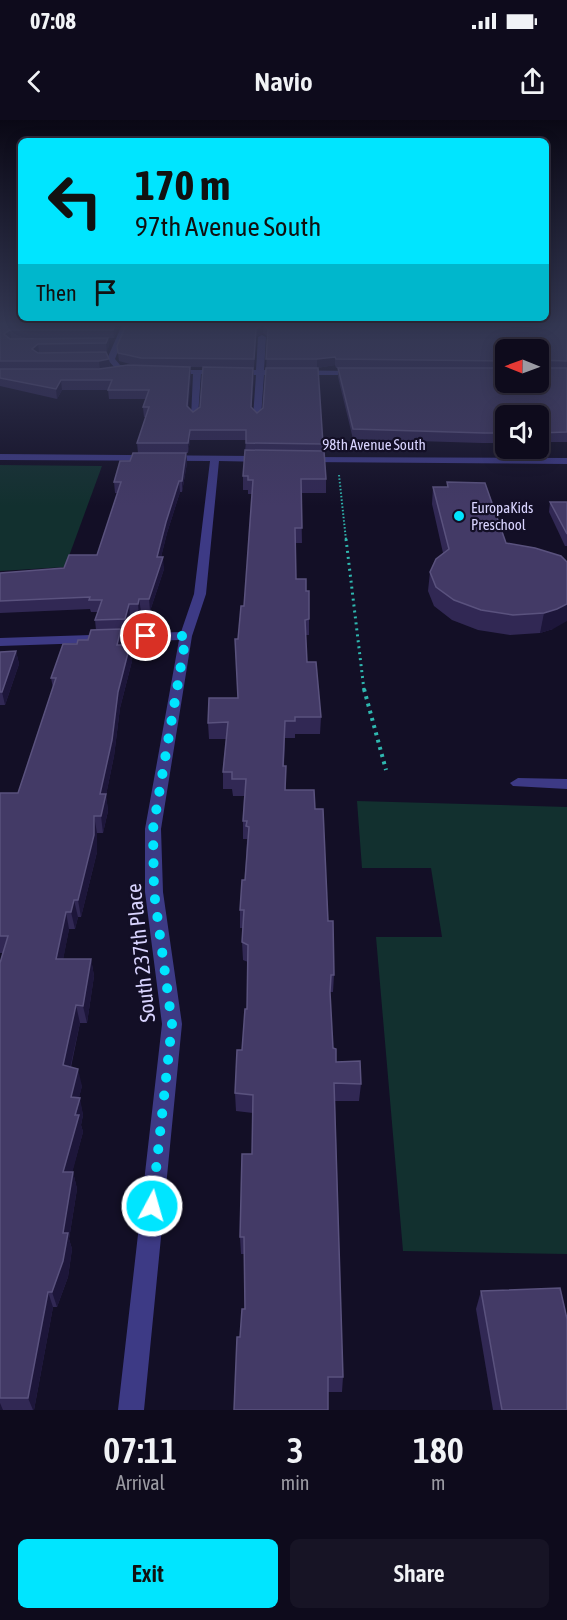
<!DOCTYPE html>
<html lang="en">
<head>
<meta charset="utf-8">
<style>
  body { margin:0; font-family:"Asap Condensed",sans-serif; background:#171425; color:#f1f3f6; height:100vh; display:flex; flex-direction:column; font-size:22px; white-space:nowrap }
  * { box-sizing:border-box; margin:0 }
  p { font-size:20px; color:#9b9ba3 }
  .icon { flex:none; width:33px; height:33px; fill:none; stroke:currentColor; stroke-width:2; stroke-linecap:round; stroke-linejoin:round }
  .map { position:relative; height:1290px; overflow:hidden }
  .drawer { display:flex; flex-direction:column; background:#0e0b1c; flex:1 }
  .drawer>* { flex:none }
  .guide { position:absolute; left:18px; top:18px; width:531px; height:183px; border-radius:9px; box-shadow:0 3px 15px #0003,0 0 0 2px #2e2b3b; background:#00e5ff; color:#111; overflow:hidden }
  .needle { width:39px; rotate:271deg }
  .fabs { position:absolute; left:495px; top:219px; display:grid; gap:12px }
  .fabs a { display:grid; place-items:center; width:54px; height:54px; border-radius:9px; background:#0e0b1c; box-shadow:0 3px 15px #0003,0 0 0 2px #2e2b3b; font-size:30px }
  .pin { position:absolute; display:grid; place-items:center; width:51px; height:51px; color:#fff; margin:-26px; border:3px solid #fff; border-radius:50%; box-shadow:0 2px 6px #0007 }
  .me { position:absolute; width:66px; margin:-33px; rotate:6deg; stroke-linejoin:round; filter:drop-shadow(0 0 4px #0008) }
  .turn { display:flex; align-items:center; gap:21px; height:126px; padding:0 18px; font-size:27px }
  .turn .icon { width:78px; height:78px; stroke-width:2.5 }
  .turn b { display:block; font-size:42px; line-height:51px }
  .then { display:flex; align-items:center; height:57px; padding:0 18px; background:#0003; gap:12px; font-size:22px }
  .eta { display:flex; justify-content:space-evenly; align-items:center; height:102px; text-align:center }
  .eta b { font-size:36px; font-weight:600; line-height:42px }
  .cta { display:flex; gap:12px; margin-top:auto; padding:12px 18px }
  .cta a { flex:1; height:69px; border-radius:9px; background:#00e5ff; color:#111; font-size:24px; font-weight:600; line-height:69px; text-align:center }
  .cta a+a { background:#171425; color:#f1f3f6 }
  .status { display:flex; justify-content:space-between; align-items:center; height:42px; padding:0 30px; background:#0e0b1c; direction:ltr }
  .status svg { height:16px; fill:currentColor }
  header { display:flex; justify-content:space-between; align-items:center; height:78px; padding:0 18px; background:#0e0b1c; font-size:27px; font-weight:600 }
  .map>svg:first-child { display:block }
</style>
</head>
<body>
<div class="status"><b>07:08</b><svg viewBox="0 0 49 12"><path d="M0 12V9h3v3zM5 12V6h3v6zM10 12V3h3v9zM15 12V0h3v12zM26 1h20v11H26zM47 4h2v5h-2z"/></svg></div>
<header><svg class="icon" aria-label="back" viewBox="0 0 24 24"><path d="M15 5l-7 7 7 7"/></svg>Navio<svg class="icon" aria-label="share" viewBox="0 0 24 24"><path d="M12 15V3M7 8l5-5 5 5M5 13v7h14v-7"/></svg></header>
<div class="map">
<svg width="567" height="1290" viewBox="0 0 567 1290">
  <rect width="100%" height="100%" fill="#130f26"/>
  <g fill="#12302f">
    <polygon points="0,345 102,346 65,447 0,451"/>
    <polygon points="357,681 567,687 567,1134 403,1131 376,817 442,817 431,748 362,748"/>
  </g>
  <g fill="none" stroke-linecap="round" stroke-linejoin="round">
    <polyline stroke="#2fb8b0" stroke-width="2" stroke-dasharray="1.5 2" stroke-linecap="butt" points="339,355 346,420"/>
    <polyline stroke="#2fb8b0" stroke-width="3" stroke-dasharray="2 4" stroke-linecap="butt" points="346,419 364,570"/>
    <polyline stroke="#2fb8b0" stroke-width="4" stroke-dasharray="3 4.5" stroke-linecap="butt" points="364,569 386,650"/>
    <g fill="#3d3a85" fill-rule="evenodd">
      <polygon points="122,205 128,205 115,239 120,245 138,248 138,252 115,248 107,239"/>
      <polygon points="262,215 266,217 264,250 357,251 361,253 357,255 264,255 261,297 257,300 253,297 256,255 201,254 198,296 191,298 193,254 168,254 168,250 256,250 258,217"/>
      <polygon points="0,334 264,336 269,339 264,342 219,341 206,474 192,516 161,709 163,772 182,904 144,1290 118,1290 162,904 145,772 145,709 179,520 0,526 0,518 181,512 194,474 210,341 0,340"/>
      <polygon points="303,337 567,338 567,344 306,342 301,339"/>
      <polygon points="518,658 567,659 567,669 513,666 510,663"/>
    </g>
  </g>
  <g fill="#312854" fill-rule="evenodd">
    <path d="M0 205H119L114 218 11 219 108 218 109 226 106 232 109 239 110 248 137 246 119 241 117 226 126 205H567V322H538V296H506V323H482L353 319 338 257V248H377H336L335 245 317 248H266L268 217 263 213 256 217 254 248 189 247 191 256 188 287 193 292 254 257 251 288 257 293 323 324 326 359V373H301L302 423H295L296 459 306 471H309V515H306L307 542 321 597 320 614H295V618H285L284 646 286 670 315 689 334 855 333 872H330L333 928 336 942 361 964 359 981H335L343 1257 342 1272H328L240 1217 245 1189 244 1134H241L240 1117 252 1034 253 993 236 991 235 973 242 930 247 889 248 842 243 840 242 822 243 808H240V790L245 760 247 719H243V701L244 676H233L232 669H223V652L226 619H209L208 603 238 578V519L244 486 252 374H248V370H243V356L246 320H190L188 333H186L187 343 182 372H180L167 413 161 437 164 449 150 491H141L139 496H130L126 512H122L123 525H130L132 541 120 588 114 636 106 675 108 691 103 713H97V732L81 797H78L75 809H69L63 839H91L94 856 87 903H80L71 947 82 966 79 977 83 995 81 1005 83 1012 72 1052H73L77 1069 69 1119 72 1129 68 1157 57 1187H53L34 1290H0V843L3 833H0V673H18L53 568 51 558 77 524 88 520 96 510 95 500 98 492H91L90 489 0 493V453L64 448 97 435 118 373H115L114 362 138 333 137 323 146 297H144L143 287 146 279H109L108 270H62L57 279 0 266ZM506 230H538V262H506Z"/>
    <polygon points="447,362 506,423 553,509 540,513 510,515 478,510 452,500 434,486 428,471 430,452 443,433 432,384 433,367 447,367"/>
    <polygon points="550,382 567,382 567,426 565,426 549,392"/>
    <polygon points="16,531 19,544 5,585 0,585 0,532"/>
    <polygon points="481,1171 567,1290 493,1290 476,1189"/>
  </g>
  <g fill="#1d163a">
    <polygon points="115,205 119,205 114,218 113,210"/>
    <polygon points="263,205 263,213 256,217 254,248 256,209"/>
    <polygon points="10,210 11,219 5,222 4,214"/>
    <polygon points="108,218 109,226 107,232 106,223"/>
    <polygon points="38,224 39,233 32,229"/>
    <polygon points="335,237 335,245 317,248 317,239"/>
    <polygon points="109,239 110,248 100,250 99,241"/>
    <polygon points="190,247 191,256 188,296 187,286"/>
    <polygon points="253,248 254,257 251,297 251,287"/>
    <polygon points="61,260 62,270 57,279 56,269"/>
    <polygon points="190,310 190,320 188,333 188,323"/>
    <polygon points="186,333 187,343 182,372 182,361"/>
    <polygon points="179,361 180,372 167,413 158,449 157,437 166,402"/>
    <polygon points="163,437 164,449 150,491 149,479"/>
    <polygon points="139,479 141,491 139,496 138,484"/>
    <polygon points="129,484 130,496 126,512 125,499"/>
    <polygon points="567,484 567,501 553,509 540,513 544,493"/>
    <polygon points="121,509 123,524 119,541 117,525"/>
    <polygon points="130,525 132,541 120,588 114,636 106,675 108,691 103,713 101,696 100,674 118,572"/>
    <polygon points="16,531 19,544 5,585 2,572"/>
    <polygon points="94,696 97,713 97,732 81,797 78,780"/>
    <polygon points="74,780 78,797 75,809 71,792"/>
    <polygon points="66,792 69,809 60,856 56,839"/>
    <polygon points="91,839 94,856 87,903 83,886"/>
    <polygon points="76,885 80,903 67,962 63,945"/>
    <polygon points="78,949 82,966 75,994 71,977"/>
    <polygon points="80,978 83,995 81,1005 83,1012 68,1069 63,1052"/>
    <polygon points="73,1052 77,1069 69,1119 72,1129 68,1157 57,1187 52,1172"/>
    <polygon points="48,1172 53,1187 34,1290 33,1290 28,1278"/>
    <polygon points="0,1283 3,1290 0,1290"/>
  </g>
  <g fill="#433a66" stroke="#5a527e" stroke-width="1.5">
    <polygon points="0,205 115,205 113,210 10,210 4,214 10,219 108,218 106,223 38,224 32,229 38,233 106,232 109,239 99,241 0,241"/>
    <polygon points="126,205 262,205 256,209 254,239 141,238 118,233 117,226"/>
    <polygon points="263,205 567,205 567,241 539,240 538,242 538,230 506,230 506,241 336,239 335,237 317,239 266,239 268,209"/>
    <polygon points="128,245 190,247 187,286 193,292 200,287 203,247 253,248 251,287 257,293 263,288 266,248 318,248 323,324 246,323 246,310 190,310 188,323 137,323 149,287 143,287 149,270 108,270 112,260 61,260 56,269 0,258 0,249 99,249"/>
    <polygon points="338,248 506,248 506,262 538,262 538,248 567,248 567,312 538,313 538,296 506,296 506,313 484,313 353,309"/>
    <polygon points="245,330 324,331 326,359 301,359 302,408 295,408 296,459 306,459 306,471 309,471 309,499 305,500 307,542 316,542 321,597 295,597 295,601 285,601 283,646 286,646 285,670 314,670 315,689 323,689 328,801 333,801 334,855 331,855 330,872 333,928 336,929 336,942 360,941 361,964 334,963 343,1257 328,1257 328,1290 234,1290 237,1217 240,1217 242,1189 245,1189 244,1117 240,1117 242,1034 252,1034 253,975 235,973 237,930 242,930 245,889 247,889 248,825 242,822 244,790 240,790 242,760 245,760 249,707 246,706 247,701 243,701 246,659 232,659 232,652 223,652 228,602 208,603 209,578 238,578 235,519 238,519 241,486 244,486 253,360 248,360 248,356 243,356"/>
    <polygon points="133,333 186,333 182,361 179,361 166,402 157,437 163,437 149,479 139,479 138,484 129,484 125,499 95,500 102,480 89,480 90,477 0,481 0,453 64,448 69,435 97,435 121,362 114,362 120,341 130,341"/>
    <polygon points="447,362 485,363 506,423 535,428 561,436 567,442 567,484 557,489 544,493 513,495 481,490 454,480 436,467 430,452 436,439 449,429 433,367 448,367"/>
    <polygon points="550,382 567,382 567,414"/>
    <polygon points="121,509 117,525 130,525 118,572 112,620 100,674 106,674 101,696 94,696 94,715 78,780 74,780 71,792 66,792 56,839 91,839 83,886 76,885 63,945 78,949 71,977 80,978 75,995 79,995 63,1052 73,1052 63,1113 68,1113 63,1141 52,1172 48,1172 28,1278 0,1278 0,843 8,816 0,816 0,673 18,673 56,558 51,558 63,524 77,524 78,520 88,520 91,510"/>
    <polygon points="16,531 2,572 0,572 0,532"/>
    <polygon points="560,1168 567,1199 567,1290 502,1290 481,1171"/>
  </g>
  <linearGradient id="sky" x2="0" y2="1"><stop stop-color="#0a0815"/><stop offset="0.53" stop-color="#333752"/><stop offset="1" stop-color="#333752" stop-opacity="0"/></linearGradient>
  <rect width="567" height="386" fill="url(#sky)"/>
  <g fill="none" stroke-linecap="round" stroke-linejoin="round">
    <polyline stroke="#00e5ff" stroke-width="10" stroke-dasharray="0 18" points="146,516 186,516 153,709 154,772 172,904 152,1086"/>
  </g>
  <circle fill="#00e5ff" stroke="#130f26" stroke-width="2" cx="459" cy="396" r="6"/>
  <g text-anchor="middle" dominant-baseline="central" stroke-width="4.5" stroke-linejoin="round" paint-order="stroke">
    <g font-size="15" fill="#d9d4ff" stroke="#130f26">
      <text x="374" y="324">98th Avenue South</text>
    </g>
    <g font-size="15" fill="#d9d4ff" stroke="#130f26" text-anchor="start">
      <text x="471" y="387">EuropaKids<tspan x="471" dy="17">Preschool</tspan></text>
    </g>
    <g font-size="21" fill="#d9d4ff" stroke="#130f26">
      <text transform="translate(140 833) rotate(-96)">South 237th Place</text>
    </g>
  </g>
</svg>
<div class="fabs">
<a><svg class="needle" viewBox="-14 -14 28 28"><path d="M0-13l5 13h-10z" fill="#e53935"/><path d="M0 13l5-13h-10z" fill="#9b9ba3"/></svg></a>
<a><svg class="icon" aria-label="sound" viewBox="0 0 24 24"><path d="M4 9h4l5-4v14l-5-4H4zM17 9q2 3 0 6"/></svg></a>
</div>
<div class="pin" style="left:146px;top:516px;background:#d93025"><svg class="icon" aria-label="arrive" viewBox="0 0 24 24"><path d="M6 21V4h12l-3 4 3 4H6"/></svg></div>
<svg class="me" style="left:152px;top:1086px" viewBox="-20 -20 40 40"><circle r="17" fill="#00e5ff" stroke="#fff" stroke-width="3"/><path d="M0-11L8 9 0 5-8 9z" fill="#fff"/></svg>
<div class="guide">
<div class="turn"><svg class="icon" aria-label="left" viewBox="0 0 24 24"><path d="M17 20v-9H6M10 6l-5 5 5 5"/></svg><div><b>170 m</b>97th Avenue South</div></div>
<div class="then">Then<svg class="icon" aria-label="arrive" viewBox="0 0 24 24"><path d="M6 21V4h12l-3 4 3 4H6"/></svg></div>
</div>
</div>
<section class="drawer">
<div class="eta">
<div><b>07:11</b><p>Arrival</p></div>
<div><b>3</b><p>min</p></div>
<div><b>180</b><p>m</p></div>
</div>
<div class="cta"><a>Exit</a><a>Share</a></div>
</section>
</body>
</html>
